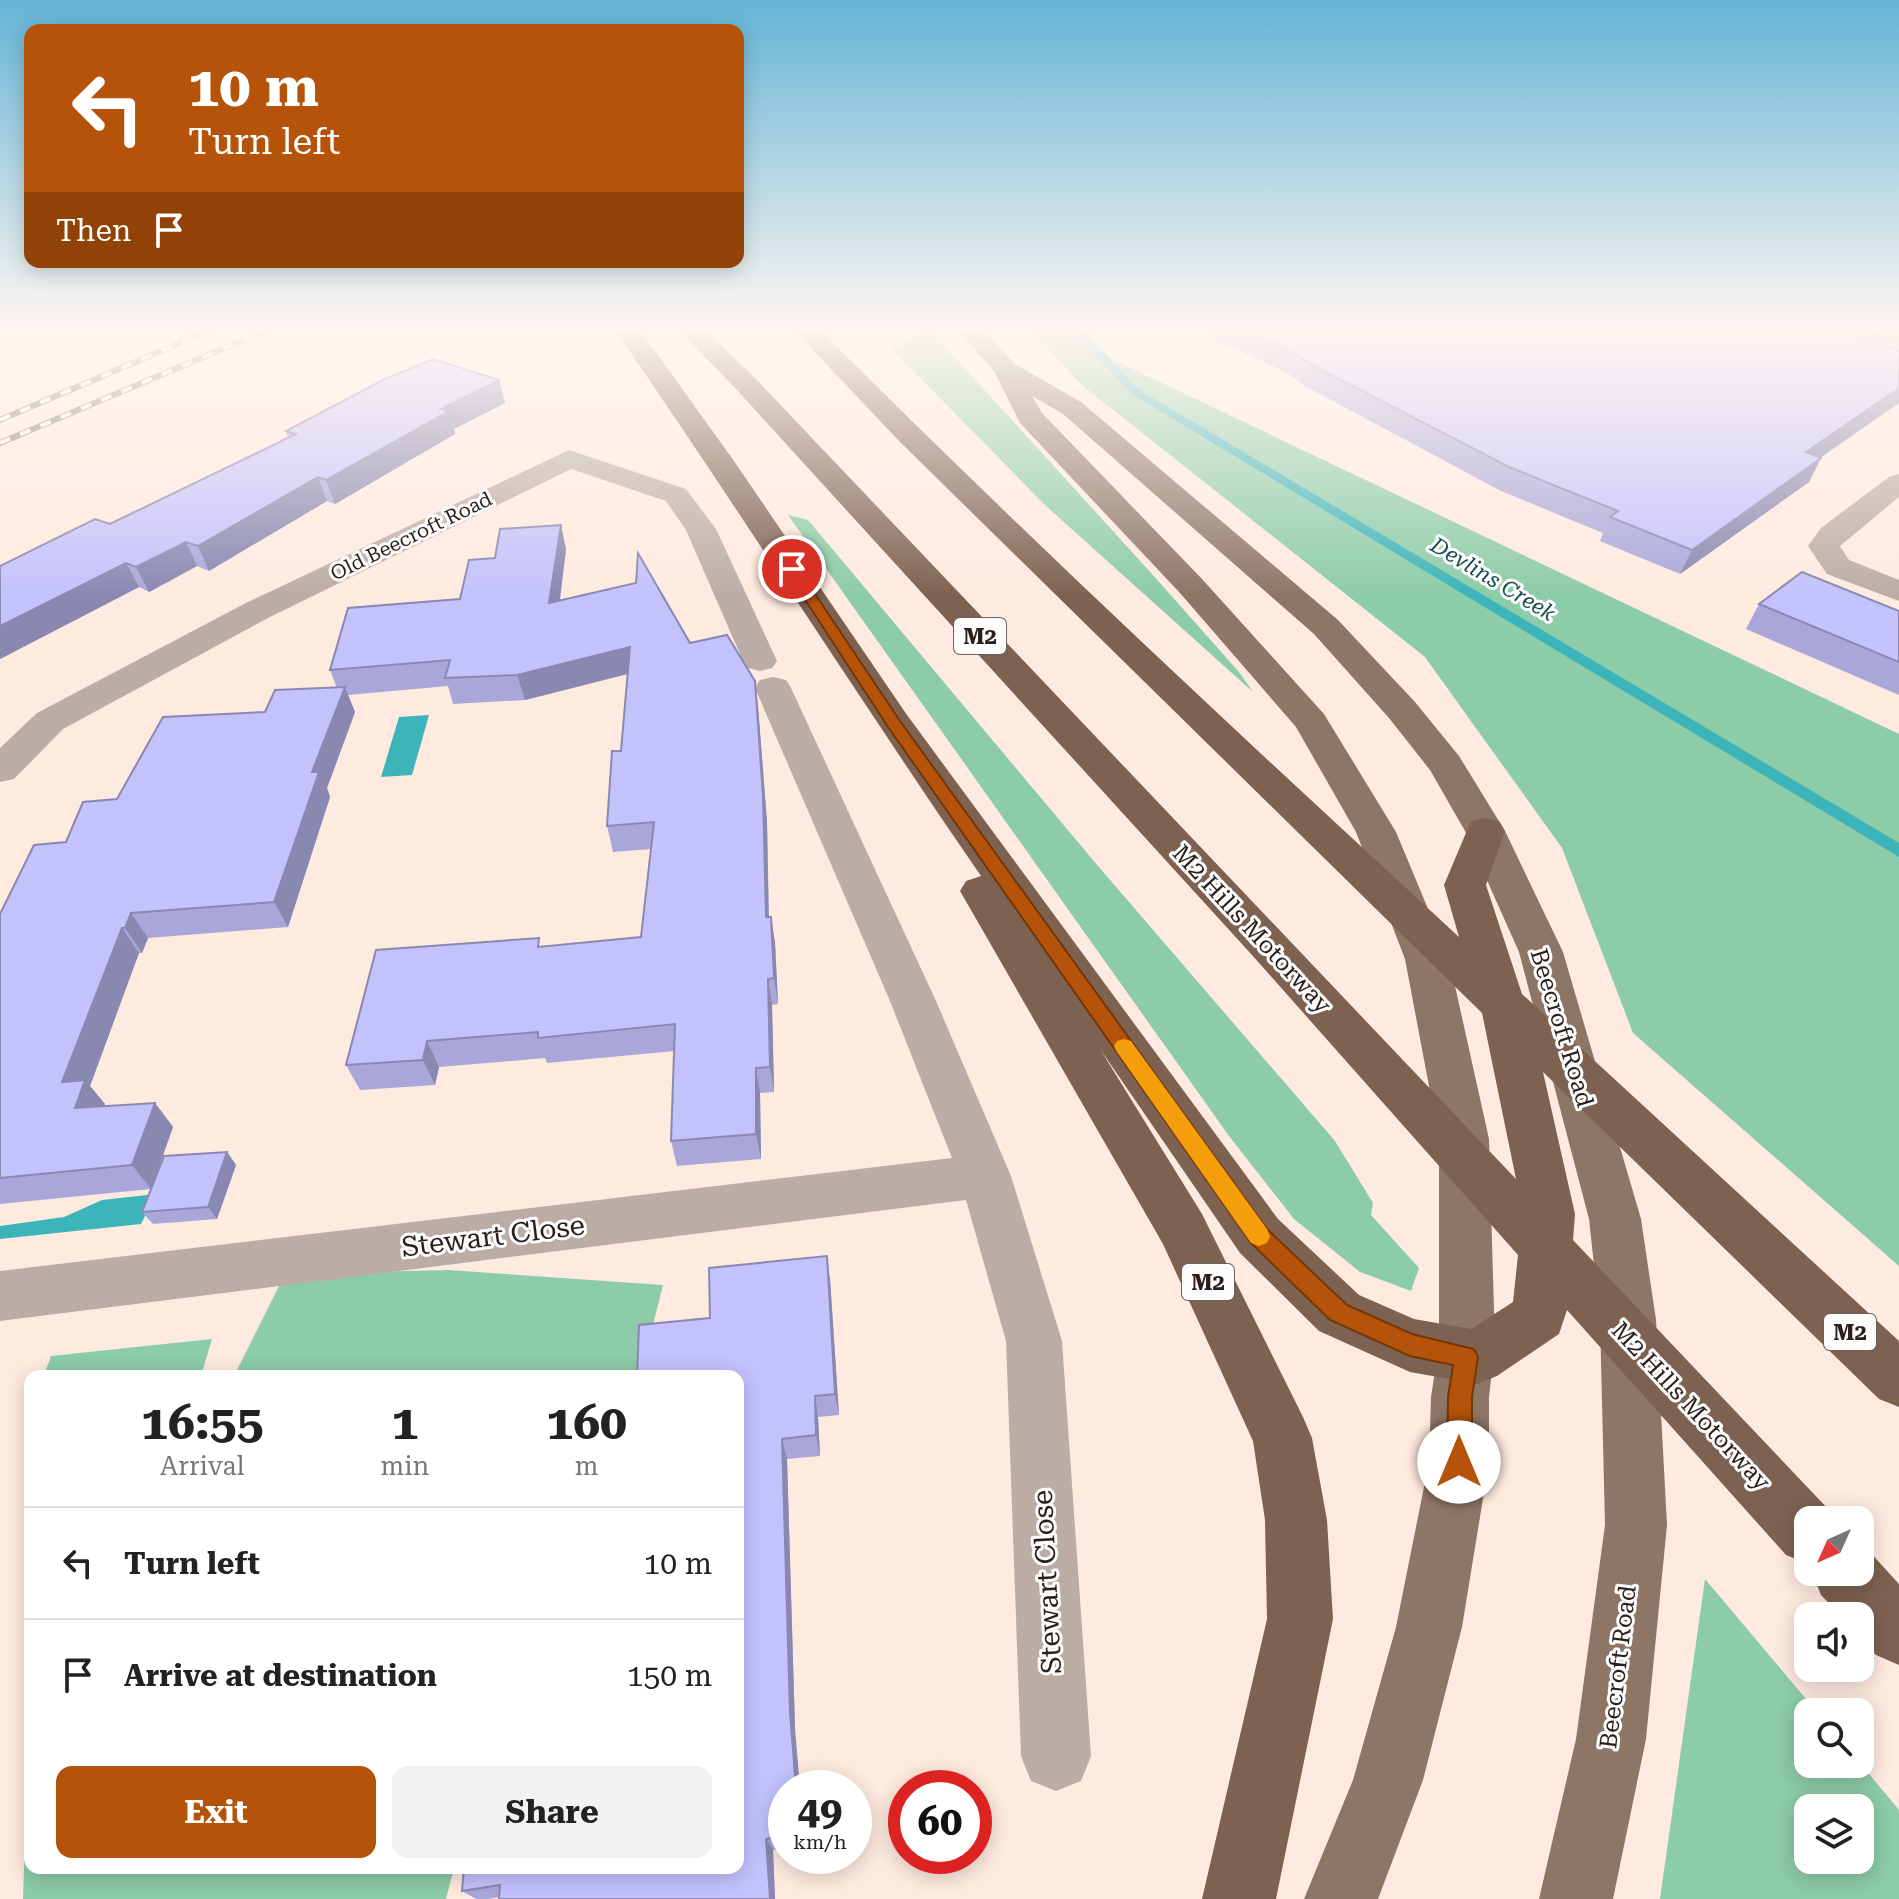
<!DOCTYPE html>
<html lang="en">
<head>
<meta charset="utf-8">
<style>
  body { margin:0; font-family:"Roboto Serif",serif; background:#f2f2f2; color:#222; height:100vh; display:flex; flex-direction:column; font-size:30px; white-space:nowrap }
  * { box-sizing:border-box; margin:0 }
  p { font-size:26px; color:#767676 }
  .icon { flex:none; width:44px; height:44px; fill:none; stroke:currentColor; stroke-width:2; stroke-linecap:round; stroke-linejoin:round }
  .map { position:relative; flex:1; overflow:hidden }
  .details { position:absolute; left:24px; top:1370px; width:720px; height:504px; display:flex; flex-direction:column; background:#fff; border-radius:16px; box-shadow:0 4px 20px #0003 }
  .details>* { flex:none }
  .hud { position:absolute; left:24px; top:24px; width:720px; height:244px; border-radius:16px; box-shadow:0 4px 20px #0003; background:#b45309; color:#fff; overflow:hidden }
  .needle { width:52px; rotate:225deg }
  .controls { position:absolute; left:1794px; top:1506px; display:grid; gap:16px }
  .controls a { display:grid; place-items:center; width:80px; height:80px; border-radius:16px; background:#fff; box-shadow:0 4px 20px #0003; font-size:40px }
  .speed { position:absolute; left:768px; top:1770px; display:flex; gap:16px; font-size:40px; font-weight:700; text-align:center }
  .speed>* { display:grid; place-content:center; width:104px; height:104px; border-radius:50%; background:#fff; box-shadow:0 4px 20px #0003; line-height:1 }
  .speed small { font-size:20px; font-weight:400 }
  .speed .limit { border:12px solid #d22; background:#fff; color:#111 }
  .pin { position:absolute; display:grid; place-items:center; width:68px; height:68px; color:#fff; margin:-34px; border:4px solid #fff; border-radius:50%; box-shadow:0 2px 8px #0007 }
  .me { position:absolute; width:88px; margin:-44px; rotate:0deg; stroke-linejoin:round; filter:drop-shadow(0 0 6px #0008) }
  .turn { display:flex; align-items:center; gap:28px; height:168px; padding:0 32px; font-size:36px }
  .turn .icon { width:104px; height:104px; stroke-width:2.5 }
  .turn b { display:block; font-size:56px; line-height:68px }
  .then { display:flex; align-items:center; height:76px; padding:0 32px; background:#0003; gap:16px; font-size:30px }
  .eta { display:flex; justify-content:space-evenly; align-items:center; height:136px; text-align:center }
  .eta b { font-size:48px; font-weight:700; line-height:56px }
  .action { display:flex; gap:16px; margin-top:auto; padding:16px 32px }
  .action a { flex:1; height:92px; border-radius:16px; background:#b45309; color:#fff; font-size:32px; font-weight:700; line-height:92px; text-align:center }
  .action a+a { background:#f2f2f2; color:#222 }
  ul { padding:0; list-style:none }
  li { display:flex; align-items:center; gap:24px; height:112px; padding:0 32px; border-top:2px solid #e0e0e0 }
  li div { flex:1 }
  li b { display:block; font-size:30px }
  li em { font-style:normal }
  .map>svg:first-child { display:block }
</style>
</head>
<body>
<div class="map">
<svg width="1899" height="1899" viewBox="0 0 1899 1899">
  <rect width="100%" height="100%" fill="#ffeadf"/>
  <g fill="#8ccca8" fill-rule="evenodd">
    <polygon points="930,330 1152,574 1239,672 1253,692 1045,505 892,349"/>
    <polygon points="1030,330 1090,330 1097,352 1899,734 1899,1266 1633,1033 1562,848 1425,657 1082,385"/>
    <polygon points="788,515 808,520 1098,866 1335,1141 1373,1203 1371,1215 1419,1268 1411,1291 1360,1272 1294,1219 1229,1136"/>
    <polygon points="448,1270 663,1285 640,1376 234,1376 285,1274"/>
    <polygon points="212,1339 201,1376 44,1376 51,1356"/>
    <path d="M1705 1579 1817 1712H1808V1764L1860 1763 1899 1810V1899H1660ZM1808 1808H1860V1860H1808Z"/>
    <polygon points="30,1765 30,1868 454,1868 446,1899 23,1899 27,1777"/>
  </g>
  <g fill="#3db4ba">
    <polygon points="429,715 412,775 381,777 399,717"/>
    <polygon points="156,1194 141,1224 0,1239 0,1226 64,1217 102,1200"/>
  </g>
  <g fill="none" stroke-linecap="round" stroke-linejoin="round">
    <polygon fill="#3db4ba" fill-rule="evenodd" points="1072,330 1083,330 1138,389 1899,843 1899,857 1130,393"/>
    <g fill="#bbada5" fill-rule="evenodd">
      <polygon points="1854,330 1899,332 1899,347 1857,335"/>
      <polygon points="569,450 686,489 716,529 777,661 772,668 760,671 748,668 743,661 686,530 666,501 571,469 268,618 63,729 14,779 0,782 0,748 37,713 244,604"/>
      <polygon points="1899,474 1899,497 1840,546 1849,560 1899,580 1899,601 1827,574 1808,546 1821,528 1889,477"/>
      <polygon points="773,677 786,680 791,688 936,1001 1011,1176 1062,1341 1091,1756 1081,1781 1056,1791 1031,1781 1021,1756 1006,1341 966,1200 0,1321 0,1271 952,1158 890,1001 755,688 760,680"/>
    </g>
    <polygon fill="#8e7667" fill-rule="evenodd" points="957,330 983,330 1015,364 1081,402 1338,620 1415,702 1459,756 1505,831 1563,952 1641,1219 1656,1320 1667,1525 1646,1739 1613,1899 1539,1899 1576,1739 1605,1525 1600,1320 1589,1219 1519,952 1465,831 1430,770 1389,718 1314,634 1063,414 1032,396 1042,413 1202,579 1324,714 1396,832 1449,959 1489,1139 1495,1345 1489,1397 1489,1462 1462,1627 1423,1780 1378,1899 1304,1899 1353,1780 1396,1627 1429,1462 1431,1397 1439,1345 1439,1139 1405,959 1356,832 1296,727 1180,593 1020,423 994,371"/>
    <g fill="#7e6251" fill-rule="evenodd">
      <path d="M615 330H640L734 461 907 715 1278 1219 1359 1295 1414 1319 1471 1329 1513 1302 1518 1255 1252 955 736 389 679 330H705L754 377 1516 1179 1482 1013 900 442 794 330H820C1028 538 1243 738 1459 937L1444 885 1471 821 1485 818 1499 821 1505 831 1486 885 1522 994 1899 1341V1407L1879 1399 1543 1072 1575 1214 1573 1240 1830 1511 1834 1520H1808V1564L1786 1555 1567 1310 1559 1334 1497 1376 1477 1384 1410 1372 1319 1331 1240 1253 1100 1049 1202 1214 1303 1417 1312 1438 1327 1520 1333 1619 1276 1899H1202L1267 1619 1265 1520 1253 1441 1163 1244 960 891 966 881 981 876C857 696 740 511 615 330Z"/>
      <polygon points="1860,1547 1867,1549 1899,1584 1899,1665 1876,1655 1860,1638 1860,1616 1841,1616 1821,1595 1812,1572 1860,1572"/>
    </g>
    <g stroke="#86766e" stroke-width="6">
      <g id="rail">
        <polyline points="0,420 210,330"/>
        <polyline points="0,443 267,330"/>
      </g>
    </g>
    <use href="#rail" stroke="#fcfcfc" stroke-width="4" stroke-dasharray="11" stroke-linecap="butt"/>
  </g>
  <g fill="#a9a7da">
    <polygon points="1210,330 1883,330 1809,482 1680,574 1600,541 1603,533 1501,491 1305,386 1286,372 1212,339 1212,334 1209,333"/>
    <polygon points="499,380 505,403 454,429 455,434 335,504 327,501 209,571 197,566 149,592 139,587 0,659 110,524 288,438 286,431"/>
    <polygon points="566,549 560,601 690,643 758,706 767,822 769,917 771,917 775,943 778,1004 772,1005 774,1092 760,1093 761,1159 677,1166 671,1141 674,1051 547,1063 545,1058 439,1067 435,1085 360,1090 346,1065 542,947 641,937 651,849 613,852 607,826 621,751 628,674 525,700 453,704 448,686 348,695 355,712 327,788 330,797 288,927 148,938 142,953 139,953 90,1086 105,1104 104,1106 155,1103 173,1127 151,1189 0,1204 0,914 66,842 117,799 265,712 337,688 330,670 460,599 495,558"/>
    <polygon points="1759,604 1899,611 1899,695 1746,629"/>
    <polygon points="227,1152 236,1165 217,1219 153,1224 142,1212"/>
    <polygon points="830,1279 839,1415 818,1417 820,1456 787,1459 795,1728 786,1788 786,1847 773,1850 775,1899 499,1899 500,1897 488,1899 476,1899 462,1891 464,1868 738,1868 710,1318"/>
  </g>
  <g fill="#8988b1">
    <polygon points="1874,330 1883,330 1876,344 1861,339"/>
    <polygon points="499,380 505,403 454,429 455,434 335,504 326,480 441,409"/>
    <polygon points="1899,388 1899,403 1794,476 1806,452"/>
    <polygon points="1821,458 1809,482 1680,574 1692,550"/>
    <polygon points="318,477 327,501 209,571 198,546"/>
    <polygon points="561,525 566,549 556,628 549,603"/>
    <polygon points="186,542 197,566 149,592 136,567"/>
    <polygon points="126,563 139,587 0,659 0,626"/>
    <polygon points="630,647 635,672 525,700 517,675"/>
    <polygon points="755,681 758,706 767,822 769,943 766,917"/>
    <polygon points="345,687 355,712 327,788 330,797 288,927 274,902 312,772"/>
    <polygon points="131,913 148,938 142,953 125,928"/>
    <polygon points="771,917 775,943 778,1004 774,978"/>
    <polygon points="122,928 139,953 90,1086 105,1104 95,1132 75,1108 62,1082"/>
    <polygon points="768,979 772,1005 774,1092 770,1067"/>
    <polygon points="427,1041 439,1067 435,1085 423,1060"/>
    <polygon points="756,1068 760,1093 761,1159 756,1134"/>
    <polygon points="155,1103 173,1127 151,1189 132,1165"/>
    <polygon points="227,1152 236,1165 217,1219 208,1207"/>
    <polygon points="827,1256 830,1279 839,1415 835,1394"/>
    <polygon points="815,1396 818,1417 820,1456 816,1435"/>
    <polygon points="782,1439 787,1459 795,1728 800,1788 796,1788 790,1713"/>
    <polygon points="766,1839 773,1850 775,1899 770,1899"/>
  </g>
  <g fill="#c4c2fd" stroke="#8988b1" stroke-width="2">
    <polygon points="1245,330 1874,330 1861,339 1899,350 1899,388 1806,452 1821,458 1692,550 1610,517 1618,511 1509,467 1310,364 1291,350"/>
    <polygon points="433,359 499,380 441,409 449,411 326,480 318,477 198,546 186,542 136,567 126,563 0,626 0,566 95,519 110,524 296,434 286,431 383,380"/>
    <polygon points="561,525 549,603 636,583 638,553 690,643 727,635 755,681 763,796 766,917 771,917 774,978 768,979 770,1067 756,1068 756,1134 671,1141 675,1024 538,1038 538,1032 427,1041 423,1060 346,1065 376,950 539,938 538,947 641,937 654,822 607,826 612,751 621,751 630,647 517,675 445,678 450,660 330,670 348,608 460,599 469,560 495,558 500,529"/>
    <polygon points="1802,572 1899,611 1899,662 1759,604"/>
    <polygon points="345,687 312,772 319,772 274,902 131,913 125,928 122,928 62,1082 85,1080 75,1108 155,1103 132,1165 0,1178 0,914 34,845 66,842 83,802 117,799 163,717 265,712 275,690"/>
    <polygon points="227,1152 208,1207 142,1212 164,1156"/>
    <polygon points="827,1256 835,1394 815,1396 816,1435 782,1439 790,1713 796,1788 786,1788 786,1834 766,1839 770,1899 499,1899 500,1885 462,1891 464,1868 738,1868 738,1376 637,1376 639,1325 710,1318 709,1268"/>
  </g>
  <linearGradient id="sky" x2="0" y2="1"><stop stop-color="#63b4d6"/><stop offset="0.55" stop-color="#fff6f1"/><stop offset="1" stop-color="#fff6f1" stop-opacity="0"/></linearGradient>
  <rect width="1899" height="596" fill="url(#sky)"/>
  <polygon fill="#b45309" stroke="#753606" stroke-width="2" points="787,567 797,567 900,721 1267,1229 1347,1305 1412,1334 1474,1349 1478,1357 1472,1397 1472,1462 1468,1470 1459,1474 1451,1470 1447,1462 1448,1397 1453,1365 1410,1356 1330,1320 1251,1243 888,727 785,569"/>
  <polygon fill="#f59e0b" points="1124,1039 1131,1041 1267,1229 1270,1236 1267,1243 1259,1246 1251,1243 1117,1052 1114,1046 1117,1041"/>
  <g text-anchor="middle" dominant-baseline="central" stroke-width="6" stroke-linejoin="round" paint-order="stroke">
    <g font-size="20" fill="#2a1e18" stroke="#fcfcfc">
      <text transform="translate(411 536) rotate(-26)">Old Beecroft Road</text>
    </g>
    <g font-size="22" font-style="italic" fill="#194c4f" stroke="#fcfcfc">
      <text transform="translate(1493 579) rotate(31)">Devlins Creek</text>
    </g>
    <g fill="#fcfcfc" stroke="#69615c" stroke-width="2">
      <rect x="954" y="618" width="52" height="36" rx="6"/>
      <rect x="1182" y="1264" width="52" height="36" rx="6"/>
      <rect x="1824" y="1314" width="52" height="36" rx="6"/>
    </g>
    <g font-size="22" font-weight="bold" fill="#2a1e18">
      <text x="980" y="636">M2</text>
      <text x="1208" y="1282">M2</text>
      <text x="1850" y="1332">M2</text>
    </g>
    <g font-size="24" fill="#2a1e18" stroke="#fcfcfc">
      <text transform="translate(1252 929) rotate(47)">M2 Hills Motorway</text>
      <text transform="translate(1562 1028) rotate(73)">Beecroft Road</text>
      <text transform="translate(1691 1406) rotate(47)">M2 Hills Motorway</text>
      <text transform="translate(1618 1667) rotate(-83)">Beecroft Road</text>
    </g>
    <g font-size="28" fill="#2a1e18" stroke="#fcfcfc">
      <text transform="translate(493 1236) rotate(-7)">Stewart Close</text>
      <text transform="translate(1047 1582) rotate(-93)">Stewart Close</text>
    </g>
  </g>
</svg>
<div class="controls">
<a><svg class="needle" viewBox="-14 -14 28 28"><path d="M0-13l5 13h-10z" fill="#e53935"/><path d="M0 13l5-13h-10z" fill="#767676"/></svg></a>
<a><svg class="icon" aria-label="sound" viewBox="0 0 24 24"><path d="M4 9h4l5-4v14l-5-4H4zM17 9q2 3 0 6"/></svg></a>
<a><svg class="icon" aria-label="search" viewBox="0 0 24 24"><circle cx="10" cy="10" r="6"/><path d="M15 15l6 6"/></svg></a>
<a><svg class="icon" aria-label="layers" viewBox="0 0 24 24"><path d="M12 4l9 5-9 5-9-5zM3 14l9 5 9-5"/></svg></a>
</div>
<div class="speed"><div>49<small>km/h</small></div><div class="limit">60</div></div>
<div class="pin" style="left:792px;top:569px;background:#d93025"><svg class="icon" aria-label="arrive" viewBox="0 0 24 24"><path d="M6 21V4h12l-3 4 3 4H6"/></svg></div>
<svg class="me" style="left:1459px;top:1462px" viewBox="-20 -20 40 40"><circle r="19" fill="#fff"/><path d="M0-13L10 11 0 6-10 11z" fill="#b45309"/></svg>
<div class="hud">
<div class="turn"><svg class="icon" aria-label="left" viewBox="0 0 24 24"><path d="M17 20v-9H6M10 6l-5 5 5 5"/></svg><div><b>10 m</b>Turn left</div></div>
<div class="then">Then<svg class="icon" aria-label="arrive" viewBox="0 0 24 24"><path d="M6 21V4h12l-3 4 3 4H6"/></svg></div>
</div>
<section class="details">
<div class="eta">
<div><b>16:55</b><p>Arrival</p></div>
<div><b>1</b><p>min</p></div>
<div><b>160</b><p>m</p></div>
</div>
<ul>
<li><svg class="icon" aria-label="left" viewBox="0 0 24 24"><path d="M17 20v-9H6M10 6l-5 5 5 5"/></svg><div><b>Turn left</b></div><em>10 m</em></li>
<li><svg class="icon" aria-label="arrive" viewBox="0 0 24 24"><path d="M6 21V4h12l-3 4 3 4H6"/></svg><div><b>Arrive at destination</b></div><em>150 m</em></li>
</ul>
<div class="action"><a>Exit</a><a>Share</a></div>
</section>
</div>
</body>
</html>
